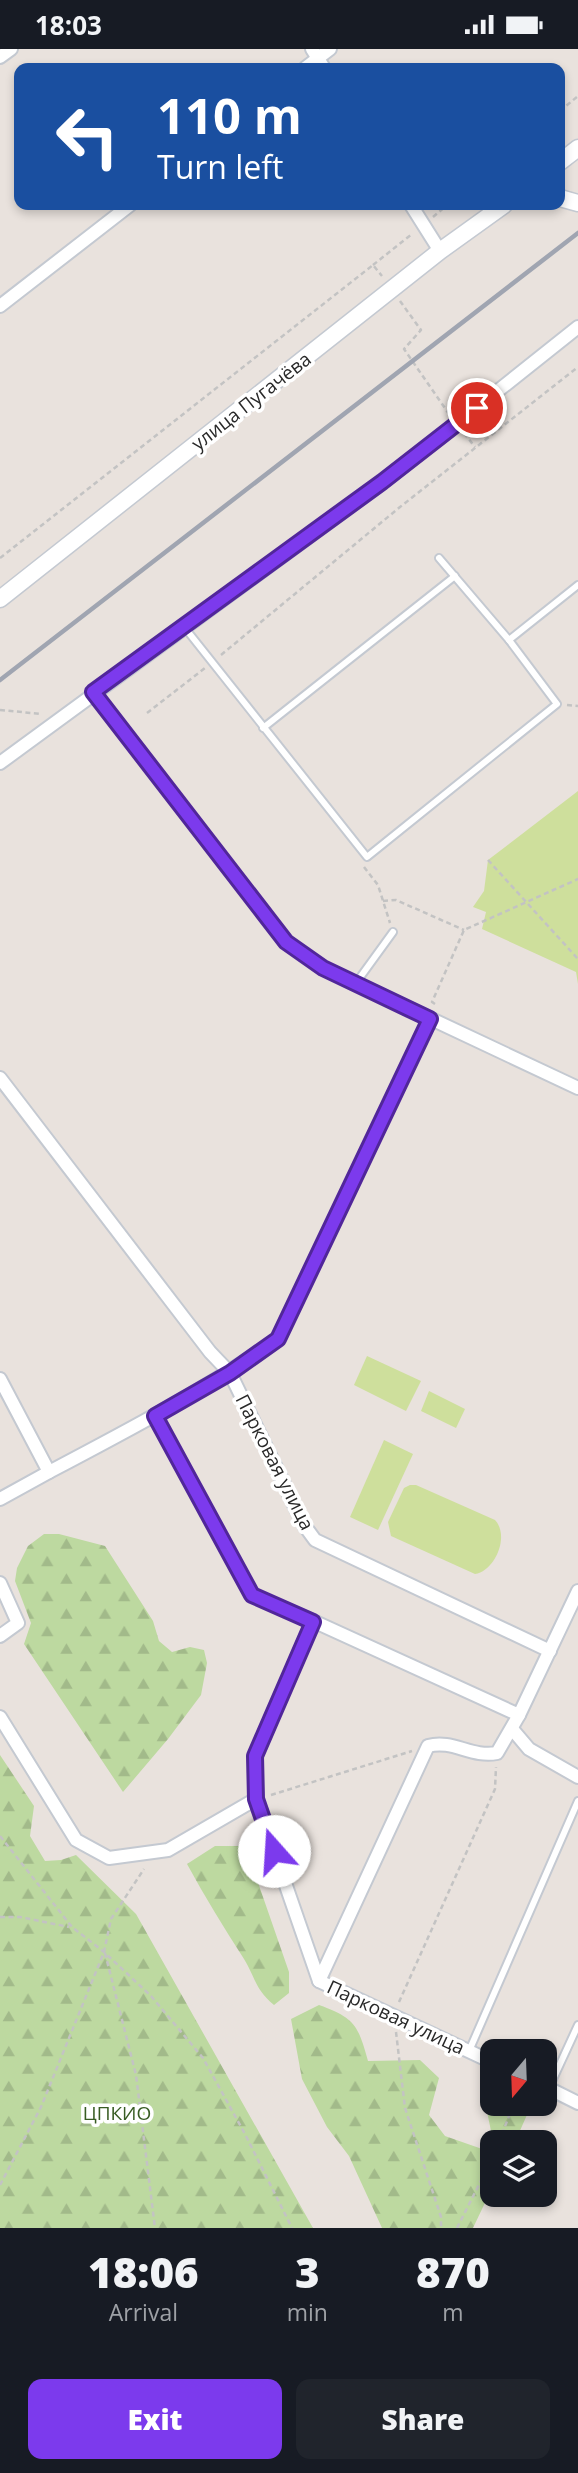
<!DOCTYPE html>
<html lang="en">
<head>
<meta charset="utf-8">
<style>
  body { margin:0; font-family:"Open Sans",sans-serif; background:#20242c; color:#f1f3f6; height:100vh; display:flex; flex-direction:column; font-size:26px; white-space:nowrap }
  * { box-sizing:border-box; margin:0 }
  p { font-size:23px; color:#9ea1a6 }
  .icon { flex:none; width:38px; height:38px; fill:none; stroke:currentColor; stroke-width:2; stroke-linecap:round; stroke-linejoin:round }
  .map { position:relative; height:2179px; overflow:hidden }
  .panel { display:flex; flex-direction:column; background:#171b24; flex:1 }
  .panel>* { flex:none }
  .top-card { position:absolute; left:14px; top:14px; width:551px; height:147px; border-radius:14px; box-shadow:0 4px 10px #0003; background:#1a4fa0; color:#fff; overflow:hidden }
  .needle { width:46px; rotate:199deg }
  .fabs { position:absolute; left:480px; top:1990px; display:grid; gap:14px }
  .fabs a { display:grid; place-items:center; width:77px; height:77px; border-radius:14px; background:#171b24; box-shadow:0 4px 10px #0003; font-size:35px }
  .pin { position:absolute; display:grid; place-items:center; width:60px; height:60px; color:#fff; margin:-30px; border:4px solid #fff; border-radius:50%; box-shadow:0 2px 7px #0007 }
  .me { position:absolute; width:77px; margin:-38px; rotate:341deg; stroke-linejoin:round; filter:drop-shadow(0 0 5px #0008) }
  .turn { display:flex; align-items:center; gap:24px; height:147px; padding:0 28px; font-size:32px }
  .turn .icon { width:91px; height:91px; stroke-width:2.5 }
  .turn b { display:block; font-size:49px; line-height:60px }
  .eta { display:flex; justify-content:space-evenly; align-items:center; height:119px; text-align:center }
  .eta b { font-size:42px; font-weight:800; line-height:49px }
  .primary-button { display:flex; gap:14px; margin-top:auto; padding:14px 28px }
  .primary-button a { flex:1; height:80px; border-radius:14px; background:#7c3aed; color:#fff; font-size:28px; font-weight:800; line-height:80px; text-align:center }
  .primary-button a+a { background:#20242c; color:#f1f3f6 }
  .status { display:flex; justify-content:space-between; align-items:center; height:49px; padding:0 35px; background:#171b24; direction:ltr }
  .status svg { height:19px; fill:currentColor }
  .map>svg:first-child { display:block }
</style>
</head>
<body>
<div class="status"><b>18:03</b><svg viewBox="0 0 49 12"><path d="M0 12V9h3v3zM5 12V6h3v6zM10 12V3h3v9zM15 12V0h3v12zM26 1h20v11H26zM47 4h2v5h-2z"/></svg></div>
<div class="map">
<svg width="578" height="2179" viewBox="0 0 578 2179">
  <defs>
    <pattern id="forest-firs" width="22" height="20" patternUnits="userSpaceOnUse" patternTransform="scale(1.75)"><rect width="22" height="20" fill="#bdd9a0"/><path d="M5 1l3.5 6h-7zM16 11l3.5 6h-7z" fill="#a2ba8a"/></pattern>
  </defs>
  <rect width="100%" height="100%" fill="#e9e2dd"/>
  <g fill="url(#forest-firs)">
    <polygon points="44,1485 59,1485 105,1497 153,1572 159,1592 172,1603 190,1598 204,1601 207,1614 201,1646 168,1690 123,1743 24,1595 31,1574 15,1532 17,1519 28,1497"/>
    <polygon points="0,1706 34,1757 30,1787 45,1812 61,1811 76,1806 136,1865 313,2179 0,2179"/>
    <path d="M215 1797H241L253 1819 289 1923V1944L274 1956C255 1940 256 1930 244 1910 224 1879 205 1848 187 1815Z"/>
    <path d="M319 1956C355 1969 358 1976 368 2012L420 2011 439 2029 429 2066 445 2087 485 2101 491 2082 485 2053 490 2039 492 2054 521 2055 530 2059 515 2093H492V2139L473 2179H382L349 2107 327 2078 302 2030 291 1970Z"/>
  </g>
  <g fill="#cedf9c">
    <polygon points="578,742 578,935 576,923 482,880 486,863 473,858 484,842 488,811"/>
    <polygon points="367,1307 421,1332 406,1362 354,1336"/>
    <polygon points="429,1342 465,1360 456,1379 421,1362"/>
    <polygon points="384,1391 413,1405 378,1481 350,1468"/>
    <path d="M410 1436H416L495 1471C510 1487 495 1522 475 1525L391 1487 388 1473 404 1439Z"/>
  </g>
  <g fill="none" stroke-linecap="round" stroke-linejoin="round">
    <g stroke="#c4c9d1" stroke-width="10">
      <g id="service">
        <polyline points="439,509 509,591 578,536"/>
        <polyline points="185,579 367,808 557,655 509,591"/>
        <polyline points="263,679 455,527"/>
        <polyline points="356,934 393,883"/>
        <polyline points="469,2002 578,1752"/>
        <polyline points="549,2039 578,1976"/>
      </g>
    </g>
    <g stroke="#c4c9d1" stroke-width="16">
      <g id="minor">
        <polyline points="312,0 324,19"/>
        <polyline points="0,8 11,0"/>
        <polyline points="305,19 330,0"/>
        <polyline points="411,156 440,202"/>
        <polyline points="0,257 130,156"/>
        <polyline points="93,643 286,893 323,919 578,1039"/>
        <polyline points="0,714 382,434 578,278"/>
        <polyline points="0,1029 210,1303 230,1324 304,1476 315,1491 550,1602"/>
        <polyline points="0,1330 49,1423 0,1450"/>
        <polyline points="155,1367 252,1546 313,1572"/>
        <path d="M49 1423C127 1382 205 1341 278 1290L430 970"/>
        <polyline points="0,1534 18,1574 0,1587"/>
        <polyline points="0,1668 76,1791 109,1809 168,1801 256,1750"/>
        <polyline points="512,1680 529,1700 578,1728"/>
        <path d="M319 1932 428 1697C453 1690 471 1709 497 1704L519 1666 578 1542"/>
        <polyline points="492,2013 319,1932 256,1750 255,1707 313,1572 519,1666"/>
        <polyline points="544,2037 578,2054"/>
      </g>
    </g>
    <g stroke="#c4c9d1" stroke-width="19">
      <g id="tertiary">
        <polyline points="560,113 578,99"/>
        <polyline points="560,149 578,154"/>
        <polyline points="0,550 440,202 504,156"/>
      </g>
    </g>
    <g stroke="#c3c3c3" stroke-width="2.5" stroke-dasharray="5 3.5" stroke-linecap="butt">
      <polyline points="560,62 578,47"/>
      <polyline points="433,168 447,156"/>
      <polyline points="373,216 412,185"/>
      <polyline points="400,252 421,281 404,300 449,365"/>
      <polyline points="464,384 475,398"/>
      <polyline points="0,509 373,216 382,227"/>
      <polyline points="221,606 400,458 578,318"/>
      <polyline points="567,656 578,657"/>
      <polyline points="0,661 42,665"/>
      <polyline points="147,664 205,619"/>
      <polyline points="488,811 578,910"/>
      <polyline points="364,818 378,836 390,874"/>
      <polyline points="383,852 396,851 464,881"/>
      <polyline points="435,955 432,953 464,881 578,830"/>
      <polyline points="271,1746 412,1702"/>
      <polyline points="0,1787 72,1878 104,1903 151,1947 203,2009 245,2085 292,2179"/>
      <polyline points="0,1868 20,1868 69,1878"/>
      <polyline points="105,1904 136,2026 155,2179"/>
      <polyline points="399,1953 495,1740 496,1718"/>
      <polyline points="396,1983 405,2059 441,2168 441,2179"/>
      <polyline points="499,2093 514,2054"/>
      <polyline points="0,2136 41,2058 104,1903 111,1870 144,1820"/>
      <polyline points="457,2179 492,2110"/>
    </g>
    <use href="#service" stroke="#fff" stroke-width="6"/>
    <use href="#minor" stroke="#fff" stroke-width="12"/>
    <use href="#tertiary" stroke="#fff" stroke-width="16"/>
    <polyline stroke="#a0a5b1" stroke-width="4.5" points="0,631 578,184"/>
  </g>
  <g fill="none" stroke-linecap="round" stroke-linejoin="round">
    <g stroke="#51269a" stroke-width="18">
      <polyline id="route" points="274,1802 256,1750 255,1707 313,1573 252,1546 155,1367 230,1324 278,1290 430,970 323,919 286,893 93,643 382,433 477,359"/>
    </g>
    <use href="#route" stroke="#7c3aed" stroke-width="12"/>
  </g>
  <g text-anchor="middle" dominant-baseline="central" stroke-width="7" stroke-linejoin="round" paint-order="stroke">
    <g font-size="19" fill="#292929" stroke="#fff">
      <text transform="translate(251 352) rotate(-38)">улица Пугачёва</text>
      <text transform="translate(275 1413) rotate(63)">Парковая улица</text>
      <text transform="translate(396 1968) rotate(25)">Парковая улица</text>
    </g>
    <g font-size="19" fill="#385c23" stroke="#fff">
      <text x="117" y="2064">ЦПКИО</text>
    </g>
  </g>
</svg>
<div class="fabs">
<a><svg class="needle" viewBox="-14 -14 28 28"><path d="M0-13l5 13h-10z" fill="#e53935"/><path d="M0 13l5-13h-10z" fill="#9ea1a6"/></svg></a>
<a><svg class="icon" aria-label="layers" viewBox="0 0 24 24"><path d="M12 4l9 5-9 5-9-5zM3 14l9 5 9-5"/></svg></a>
</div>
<div class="pin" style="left:477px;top:359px;background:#d93025"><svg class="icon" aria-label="arrive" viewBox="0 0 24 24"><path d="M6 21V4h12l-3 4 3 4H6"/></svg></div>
<svg class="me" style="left:274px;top:1802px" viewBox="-20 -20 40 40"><circle r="19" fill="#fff"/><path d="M0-13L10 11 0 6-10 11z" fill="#7c3aed"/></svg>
<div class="top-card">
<div class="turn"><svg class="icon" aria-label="left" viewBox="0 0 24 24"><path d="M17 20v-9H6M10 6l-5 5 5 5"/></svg><div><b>110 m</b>Turn left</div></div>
</div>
</div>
<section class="panel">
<div class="eta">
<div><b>18:06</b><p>Arrival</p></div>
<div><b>3</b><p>min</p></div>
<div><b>870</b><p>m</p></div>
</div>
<div class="primary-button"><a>Exit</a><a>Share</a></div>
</section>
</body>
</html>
